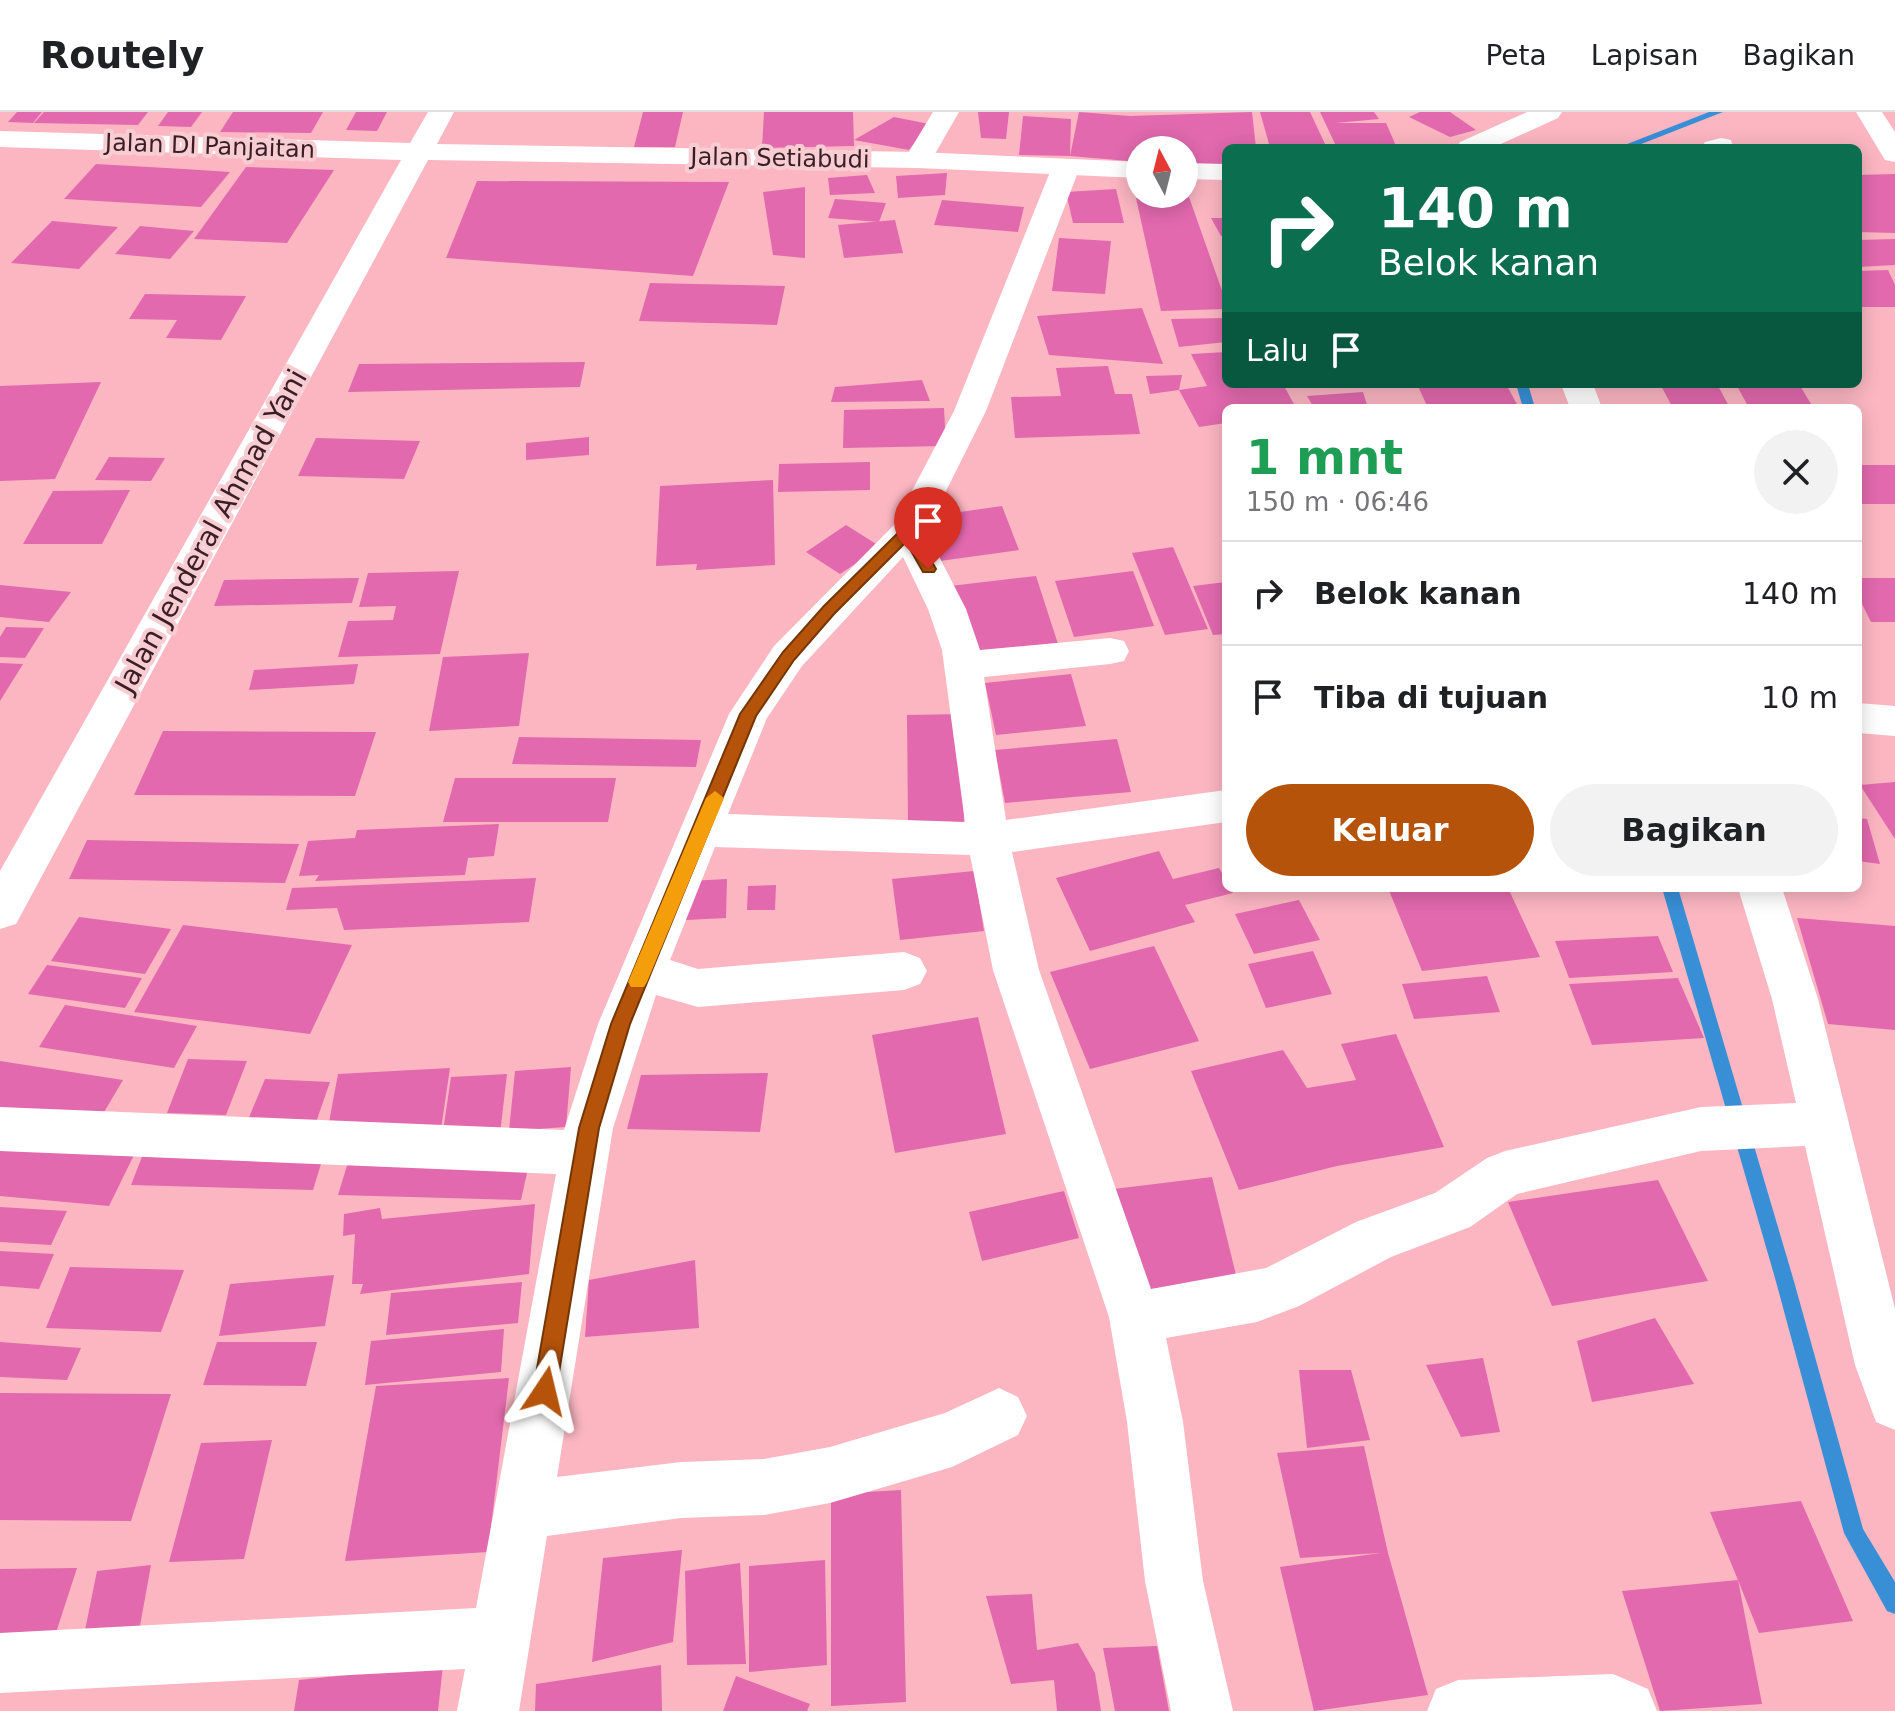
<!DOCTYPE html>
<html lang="id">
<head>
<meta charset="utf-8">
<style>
  body { margin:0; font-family:"DejaVu Sans",sans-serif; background:#f2f2f2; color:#202124; height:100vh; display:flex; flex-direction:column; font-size:30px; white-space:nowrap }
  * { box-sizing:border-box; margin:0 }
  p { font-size:26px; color:#757577 }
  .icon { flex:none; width:44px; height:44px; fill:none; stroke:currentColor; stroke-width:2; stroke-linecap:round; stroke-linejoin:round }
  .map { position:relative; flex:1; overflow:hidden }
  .side { position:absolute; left:1222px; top:292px; width:640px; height:488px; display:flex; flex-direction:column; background:#fff; border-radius:12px; box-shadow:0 4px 20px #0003 }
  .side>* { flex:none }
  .top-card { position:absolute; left:1222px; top:32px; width:640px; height:244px; border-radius:12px; box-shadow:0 4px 20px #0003; background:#0b6e4f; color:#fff; overflow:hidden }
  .needle { width:52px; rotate:353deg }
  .tools { position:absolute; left:1126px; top:24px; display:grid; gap:16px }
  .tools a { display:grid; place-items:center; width:72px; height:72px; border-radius:50%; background:#fff; box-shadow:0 4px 20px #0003; font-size:40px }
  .pin { position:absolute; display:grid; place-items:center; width:68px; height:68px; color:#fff; margin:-82px -34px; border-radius:50% 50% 50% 0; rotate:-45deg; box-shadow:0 0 8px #0007 }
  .pin .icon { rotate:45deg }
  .me { position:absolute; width:88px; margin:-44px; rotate:10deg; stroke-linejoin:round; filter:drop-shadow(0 0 6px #0008) }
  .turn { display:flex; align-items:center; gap:28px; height:168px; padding:0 24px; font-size:36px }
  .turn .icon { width:104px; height:104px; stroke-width:2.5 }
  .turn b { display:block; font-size:56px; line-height:68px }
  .then { display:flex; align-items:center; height:76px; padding:0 24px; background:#0003; gap:16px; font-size:30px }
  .round { display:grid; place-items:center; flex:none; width:84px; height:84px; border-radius:42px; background:#f2f2f2 }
  .head { display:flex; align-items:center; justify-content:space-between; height:136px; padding:0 24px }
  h1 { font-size:48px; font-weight:700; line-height:60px; color:#1e9e55 }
  .primary-button { display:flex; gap:16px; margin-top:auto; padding:16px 24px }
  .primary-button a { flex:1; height:92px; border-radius:48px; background:#b45309; color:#fff; font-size:32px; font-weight:700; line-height:92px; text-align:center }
  .primary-button a+a { background:#f2f2f2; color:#202124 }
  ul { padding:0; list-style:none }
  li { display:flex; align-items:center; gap:24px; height:104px; padding:0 24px; border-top:2px solid #e0e0e0 }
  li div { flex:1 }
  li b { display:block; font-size:30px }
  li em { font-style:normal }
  header { display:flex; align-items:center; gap:48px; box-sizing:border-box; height:112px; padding:0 40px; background:#fff; border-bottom:2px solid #e0e0e0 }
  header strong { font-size:38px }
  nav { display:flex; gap:44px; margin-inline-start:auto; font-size:28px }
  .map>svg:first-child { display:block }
</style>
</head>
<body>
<header>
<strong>Routely</strong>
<nav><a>Peta</a><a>Lapisan</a><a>Bagikan</a></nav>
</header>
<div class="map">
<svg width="1895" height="1599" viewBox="0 0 1895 1599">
  <rect width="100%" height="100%" fill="#fbb6c2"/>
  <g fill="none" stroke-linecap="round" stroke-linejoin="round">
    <g fill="#398fd6" fill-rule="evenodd">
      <polygon points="1709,0 1723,0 1631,36 1617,36"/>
      <polygon points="1516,272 1528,272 1535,296 1523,296"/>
      <polygon points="1662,776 1678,776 1793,1166 1863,1417 1895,1470 1895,1502 1887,1499 1844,1421 1775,1166"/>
    </g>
  </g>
  <g fill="#e269ae">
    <polygon points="17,0 42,0 33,11 8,10"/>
    <polygon points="44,0 148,0 138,13 34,11"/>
    <polygon points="168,0 202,0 191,15 158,14"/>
    <polygon points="233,0 323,0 311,21 220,20"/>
    <polygon points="356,0 387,0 377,19 346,18"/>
    <polygon points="643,0 683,0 675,35 634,35"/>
    <polygon points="764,0 853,0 854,34 762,36"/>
    <polygon points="978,0 1009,0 1006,27 981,26"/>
    <polygon points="1079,0 1130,4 1252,0 1256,36 1226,36 1226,56 1184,54 1184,38 1140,38 1140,50 1070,44"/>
    <polygon points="1260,0 1310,0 1325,32 1269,32"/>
    <polygon points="1320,0 1374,0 1379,7 1336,11 1386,11 1397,36 1337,36"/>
    <polygon points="1420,0 1450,0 1476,18 1450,25 1409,5"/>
    <polygon points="1023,4 1071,7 1070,44 1019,43"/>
    <polygon points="894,5 929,12 909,38 854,28"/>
    <polygon points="96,52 184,57 230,60 201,95 64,87"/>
    <polygon points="246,55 334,58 287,131 194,127"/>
    <polygon points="947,61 945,83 898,86 896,64"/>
    <polygon points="1895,62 1895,121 1858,120 1858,63"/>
    <polygon points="867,63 875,81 830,83 828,66"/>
    <polygon points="477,69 729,70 693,164 446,146"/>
    <polygon points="805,75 805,146 773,143 763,80"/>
    <polygon points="1116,77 1124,111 1073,111 1066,80"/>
    <polygon points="1189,85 1226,190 1226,197 1161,199 1136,86"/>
    <polygon points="835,87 886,91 879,110 828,106"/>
    <polygon points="942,88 1024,95 1018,120 934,113"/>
    <polygon points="1211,106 1226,106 1226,124 1221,124"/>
    <polygon points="895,108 903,141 844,146 838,113"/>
    <polygon points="52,109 118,115 79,157 11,151"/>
    <polygon points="140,114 194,119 170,147 115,142"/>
    <polygon points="1059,126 1111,129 1105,182 1052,179"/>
    <polygon points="1895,127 1895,153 1858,155 1858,128"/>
    <polygon points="1888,158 1895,173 1895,195 1858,195 1858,159"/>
    <polygon points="650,171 785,174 777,213 639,209"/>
    <polygon points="145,182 246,184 221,228 166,226 177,208 129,207"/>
    <polygon points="1142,196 1163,252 1049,243 1037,204"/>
    <polygon points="1226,206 1226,230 1179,235 1171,207"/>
    <polygon points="1226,240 1226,272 1283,272 1296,296 1226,296 1226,311 1199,315 1179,278 1207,274 1191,242"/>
    <polygon points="585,250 580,275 348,280 359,252"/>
    <polygon points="1108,254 1115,282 1132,282 1140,322 1015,326 1011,285 1061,284 1056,256"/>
    <polygon points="1182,263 1179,278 1150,282 1146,264"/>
    <polygon points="922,268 930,289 831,290 835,275"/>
    <polygon points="101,270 55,367 0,369 0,274"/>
    <polygon points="1417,272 1506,272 1519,296 1428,296"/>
    <polygon points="1660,272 1717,272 1730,296 1673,296"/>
    <polygon points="1736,272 1799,272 1811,292 1786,296 1749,296"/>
    <polygon points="1363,280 1368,296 1314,296 1307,284"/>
    <polygon points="944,296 946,334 843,336 844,298"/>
    <polygon points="589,325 589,343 526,348 526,331"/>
    <polygon points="316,326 420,329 404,367 298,364"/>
    <polygon points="109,345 165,346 151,369 95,368"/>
    <polygon points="870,350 870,378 778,380 779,352"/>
    <rect x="1858" y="353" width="37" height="39"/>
    <polygon points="773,368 775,453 696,458 697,452 656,454 660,374"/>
    <polygon points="130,378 102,432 23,432 53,379"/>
    <polygon points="1002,394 1019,438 940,449 925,405"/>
    <polygon points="846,413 881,435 840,462 806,440"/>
    <polygon points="1173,435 1208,517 1165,523 1132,441"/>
    <polygon points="459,459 440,542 338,545 348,509 393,508 396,494 359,495 368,461"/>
    <polygon points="1133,459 1154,514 1074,525 1055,469"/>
    <polygon points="1036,464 1058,532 968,543 950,474"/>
    <polygon points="359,466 352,491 214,494 224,468"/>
    <polygon points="1858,466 1895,466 1895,510 1871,510 1858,484"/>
    <polygon points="1226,470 1226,522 1213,523 1193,474"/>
    <polygon points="0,473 71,480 49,510 0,505"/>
    <polygon points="6,515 44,516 25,546 0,545 0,525"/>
    <polygon points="529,541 519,614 429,619 443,545"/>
    <polygon points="0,551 23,552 0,589"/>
    <polygon points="358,552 354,572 249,578 254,558"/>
    <polygon points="1071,562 1086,614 996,623 985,571"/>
    <polygon points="961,602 964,710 908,711 907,603"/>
    <polygon points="163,619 376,620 355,684 134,683"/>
    <polygon points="519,625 701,628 696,655 512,652"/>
    <polygon points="1117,627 1131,680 1005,691 995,638"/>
    <polygon points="455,666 616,666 608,710 443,710"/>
    <polygon points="1895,670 1895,727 1860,673"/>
    <polygon points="1858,706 1867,707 1880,752 1858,749"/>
    <polygon points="499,712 494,744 468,746 465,763 315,769 319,763 299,764 308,729 355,726 357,718"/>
    <polygon points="87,728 299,732 285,771 69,767"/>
    <polygon points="1159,739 1173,767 1219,756 1226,768 1226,776 1230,776 1233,781 1185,793 1195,810 1090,839 1056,766"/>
    <polygon points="974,759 984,819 900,828 892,767"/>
    <polygon points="536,766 529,810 344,818 337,796 286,798 292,776"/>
    <polygon points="727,767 726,806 686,808 688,769"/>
    <polygon points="776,773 775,798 747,798 748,774"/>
    <polygon points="1388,776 1508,776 1540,845 1422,859"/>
    <polygon points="1299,788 1320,828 1254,842 1235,802"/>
    <polygon points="79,805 171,817 145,862 51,849"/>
    <polygon points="1797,806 1895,814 1895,918 1828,912"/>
    <polygon points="183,813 352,833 310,922 134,900"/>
    <polygon points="1658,824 1673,860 1569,866 1555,829"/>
    <polygon points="1154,834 1199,929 1090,957 1050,860"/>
    <polygon points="1313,839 1332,882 1266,896 1248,852"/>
    <polygon points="47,853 142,866 125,896 28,882"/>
    <polygon points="1487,864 1500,900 1414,907 1402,872"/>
    <polygon points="1678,866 1704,926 1592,933 1569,872"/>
    <polygon points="65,893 197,914 174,956 39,935"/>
    <polygon points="978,905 1006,1022 895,1041 872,923"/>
    <polygon points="1396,922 1444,1035 1337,1054 1239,1078 1191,959 1283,938 1307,976 1356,968 1341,932"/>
    <polygon points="188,947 247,949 226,1003 167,1001"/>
    <polygon points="0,949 123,968 97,1012 0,996"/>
    <polygon points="571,955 566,1015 509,1019 515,959"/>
    <polygon points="450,956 441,1017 327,1021 338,962"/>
    <polygon points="768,961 760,1020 627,1017 641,963"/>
    <polygon points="507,962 500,1022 442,1026 451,965"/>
    <polygon points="265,967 330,970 313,1019 245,1015"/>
    <polygon points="0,1026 136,1039 109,1094 0,1084"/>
    <polygon points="145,1037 324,1042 313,1078 131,1073"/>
    <polygon points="349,1047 529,1052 521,1088 338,1083"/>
    <polygon points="1212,1065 1237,1167 1135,1179 1114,1077"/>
    <polygon points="1658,1068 1708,1169 1552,1194 1508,1090"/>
    <polygon points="1064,1079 1079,1126 982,1149 969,1100"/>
    <polygon points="535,1092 529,1162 360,1182 363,1172 352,1172 355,1122 343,1124 344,1102 380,1096 382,1107"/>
    <polygon points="0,1095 67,1099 51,1133 0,1130"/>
    <polygon points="0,1139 54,1142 39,1177 0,1174"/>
    <polygon points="695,1148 699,1216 585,1225 589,1168"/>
    <polygon points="70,1155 184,1158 161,1220 46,1216"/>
    <polygon points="334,1163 325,1214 219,1224 230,1172"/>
    <polygon points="522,1170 518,1211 386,1223 391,1181"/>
    <polygon points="1655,1206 1694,1272 1592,1290 1577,1229"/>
    <polygon points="504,1217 501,1260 365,1273 371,1229"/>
    <polygon points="0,1230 81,1236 67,1268 0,1265"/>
    <polygon points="217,1230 317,1230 306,1274 203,1273"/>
    <polygon points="1483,1246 1500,1320 1461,1325 1426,1253"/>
    <polygon points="1299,1258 1351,1258 1370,1328 1307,1336"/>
    <polygon points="509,1266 488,1440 345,1449 376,1274"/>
    <polygon points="0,1281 171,1282 131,1409 0,1408"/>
    <polygon points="272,1328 244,1447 169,1450 201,1331"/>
    <polygon points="1364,1334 1388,1441 1428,1583 1314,1599 1280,1455 1380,1441 1300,1446 1277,1341"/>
    <polygon points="901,1378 906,1590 831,1594 831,1382"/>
    <polygon points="1801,1389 1853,1509 1759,1521 1738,1468 1762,1592 1660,1599 1622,1479 1738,1468 1710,1400"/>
    <polygon points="682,1438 673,1530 592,1550 603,1446"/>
    <polygon points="825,1448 827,1553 749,1560 749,1454"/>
    <polygon points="740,1451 746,1552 687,1553 685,1459"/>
    <polygon points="151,1453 138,1525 82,1533 97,1459"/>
    <polygon points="77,1456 52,1533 0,1533 0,1457"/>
    <polygon points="1032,1482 1037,1538 1078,1531 1095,1561 1101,1599 1057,1599 1054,1568 1011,1572 986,1484"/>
    <polygon points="1157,1534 1169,1599 1115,1599 1103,1536"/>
    <polygon points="443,1553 438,1599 294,1599 299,1568"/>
    <polygon points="661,1553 662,1599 535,1599 536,1572"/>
    <polygon points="736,1564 810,1592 807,1599 723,1599"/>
  </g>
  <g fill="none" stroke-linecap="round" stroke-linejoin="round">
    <g fill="#fff" fill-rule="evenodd">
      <polygon points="933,0 959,0 928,54 918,56 908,54 904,48"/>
      <polygon points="1856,0 1882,0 1895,20 1895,50 1885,48"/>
      <polygon points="1721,26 1731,28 1733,36 1701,36 1705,30"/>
      <path d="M1066 47 1076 49 1080 55 986 299 926 419 966 497 980 538 1110 526 1124 529 1129 539 1124 549 1110 552 984 565 1006 708 1226 678V710L1012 740 1039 858 1151 1177 1266 1156 1356 1110 1435 1081 1487 1046 1505 1039 1701 995 1796 991 1772 887 1738 776H1782L1818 887 1895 1197V1318L1876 1310 1855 1253 1805 1034 1701 1039 1517 1082 1470 1115 1391 1145 1299 1194 1257 1210 1166 1226 1183 1310 1203 1469 1233 1599H1171L1145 1469 1127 1310 1109 1205 993 858 970 743 715 735 670 848 698 857 904 840 920 846 927 859 920 872 904 878 698 895 656 883 613 1016 557 1365 681 1350 764 1347 830 1335 945 1301 999 1276 1018 1285 1027 1304 1018 1323 952 1355 830 1391 764 1403 681 1406 547 1424 519 1599H457L465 1557 0 1581V1521L476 1496 556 1062 0 1039V995L564 1018 598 912 729 602 774 534 894 413 954 299 1052 55 1056 49ZM903 445 928 497 942 538 965 710 728 702 767 606 802 554Z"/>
      <polygon points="1561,272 1593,272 1602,296 1570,296"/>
      <polygon points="1858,591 1895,594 1895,624 1858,621"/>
      <polygon points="1613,1562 1648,1577 1657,1599 1427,1599 1436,1577 1458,1568"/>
    </g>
    <g fill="#fff" fill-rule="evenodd">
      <polygon points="428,0 454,0 437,32 918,40 1140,50 1140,66 918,56 428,48 16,812 0,817 0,759 401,48 0,35 0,19 410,31"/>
      <polygon points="1527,0 1562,0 1558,6 1492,36 1456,36 1460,30"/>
      <polygon points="1184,51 1226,52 1226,68 1184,67"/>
    </g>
  </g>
  <polygon fill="#b45309" stroke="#753606" stroke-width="2" points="908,415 913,416 936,457 934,460 923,460 906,430 834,502 794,548 756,604 630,912 599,1016 556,1279 553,1287 545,1290 537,1287 533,1279 579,1016 611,912 740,602 783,540 824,494 903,416"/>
  <polygon fill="#f59e0b" points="715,679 724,686 647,870 644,875 631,875 628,870 706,686"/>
  <g text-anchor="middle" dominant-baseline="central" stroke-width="8" stroke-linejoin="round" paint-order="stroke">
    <g font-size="24" fill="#391f24" stroke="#f7ccd3">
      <text transform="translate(210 34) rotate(2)">Jalan DI Panjaitan</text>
      <text transform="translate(780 46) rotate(1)">Jalan Setiabudi</text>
    </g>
    <g font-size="28" fill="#391f24" stroke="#f7ccd3">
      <text transform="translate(211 419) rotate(-61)">Jalan Jenderal Ahmad Yani</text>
    </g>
  </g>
</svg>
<div class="tools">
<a><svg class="needle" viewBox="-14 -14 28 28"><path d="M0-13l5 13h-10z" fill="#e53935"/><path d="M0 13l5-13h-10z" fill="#757577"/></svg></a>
</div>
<div class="pin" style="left:928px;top:457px;background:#d93025"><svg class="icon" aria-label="arrive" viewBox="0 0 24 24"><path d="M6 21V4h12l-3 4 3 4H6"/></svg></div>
<svg class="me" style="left:545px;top:1279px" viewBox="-20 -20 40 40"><path d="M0-17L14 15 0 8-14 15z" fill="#b45309" stroke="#fff" stroke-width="4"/></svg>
<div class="top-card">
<div class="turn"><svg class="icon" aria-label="right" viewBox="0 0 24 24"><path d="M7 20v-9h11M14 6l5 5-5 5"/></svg><div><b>140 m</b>Belok kanan</div></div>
<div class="then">Lalu<svg class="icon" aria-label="arrive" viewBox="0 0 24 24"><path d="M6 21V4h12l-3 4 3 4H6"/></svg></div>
</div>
<section class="side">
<div class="head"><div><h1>1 mnt</h1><p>150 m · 06:46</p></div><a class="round"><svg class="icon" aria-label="close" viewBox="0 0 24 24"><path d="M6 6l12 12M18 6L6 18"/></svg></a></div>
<ul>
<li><svg class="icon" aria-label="right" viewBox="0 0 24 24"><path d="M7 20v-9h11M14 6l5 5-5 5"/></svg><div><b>Belok kanan</b></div><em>140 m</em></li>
<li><svg class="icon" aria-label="arrive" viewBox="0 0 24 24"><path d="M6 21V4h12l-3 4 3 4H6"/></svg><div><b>Tiba di tujuan</b></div><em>10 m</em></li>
</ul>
<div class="primary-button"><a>Keluar</a><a>Bagikan</a></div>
</section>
</div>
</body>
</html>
